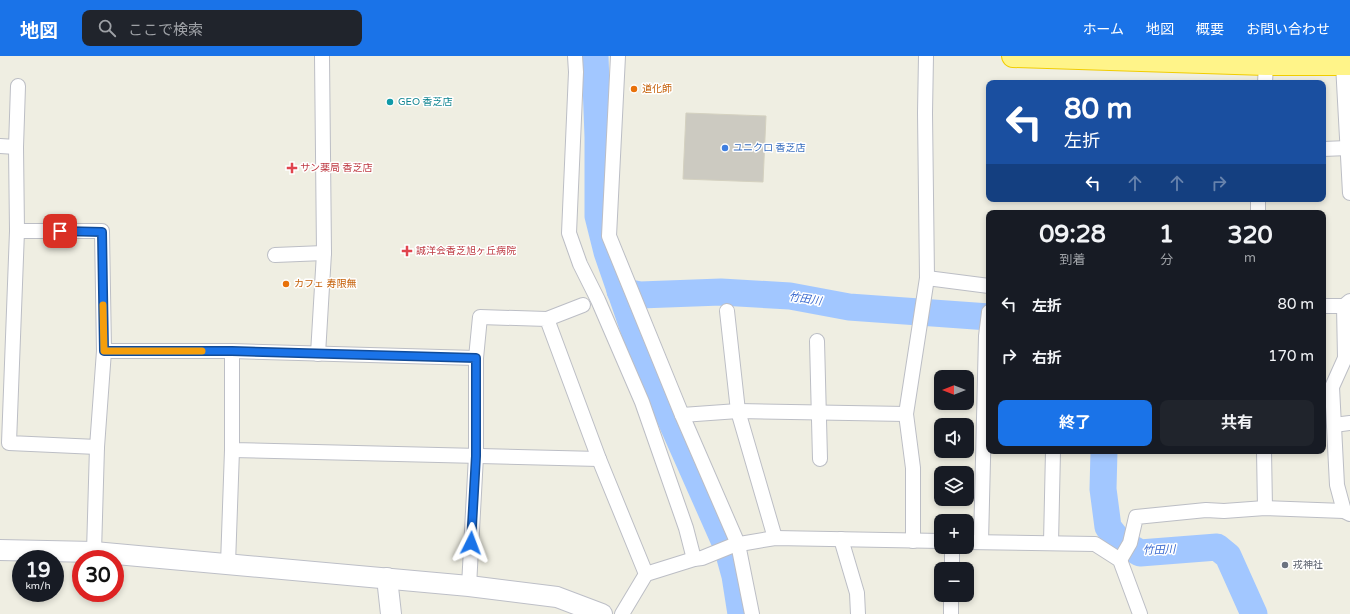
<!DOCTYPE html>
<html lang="ja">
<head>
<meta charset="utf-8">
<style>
  body { margin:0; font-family:"Varela Round","Noto Sans JP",sans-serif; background:#20242c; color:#f1f3f6; height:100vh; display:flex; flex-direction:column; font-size:15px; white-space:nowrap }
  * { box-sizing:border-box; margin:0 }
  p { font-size:13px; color:#9ea1a6 }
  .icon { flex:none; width:22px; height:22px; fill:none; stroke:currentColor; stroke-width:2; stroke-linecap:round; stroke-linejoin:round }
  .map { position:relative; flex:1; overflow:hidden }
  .drawer { position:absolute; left:986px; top:154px; width:340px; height:244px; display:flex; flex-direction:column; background:#171b24; border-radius:8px; box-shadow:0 2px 6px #0003 }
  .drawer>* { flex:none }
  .guide { position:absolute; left:986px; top:24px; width:340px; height:122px; border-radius:8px; box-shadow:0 2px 6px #0003; background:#1a4fa0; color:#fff; overflow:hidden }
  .needle { width:26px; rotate:270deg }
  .fabs { position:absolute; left:934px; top:314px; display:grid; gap:8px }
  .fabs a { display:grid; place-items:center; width:40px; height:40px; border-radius:8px; background:#171b24; box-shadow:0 2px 6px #0003; font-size:20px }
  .speed { position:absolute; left:12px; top:494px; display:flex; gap:8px; font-size:20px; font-weight:700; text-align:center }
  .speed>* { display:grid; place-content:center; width:52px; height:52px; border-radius:50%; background:#171b24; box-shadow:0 2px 6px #0003; line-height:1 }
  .speed small { font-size:10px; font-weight:400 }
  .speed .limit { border:6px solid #d22; background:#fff; color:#111 }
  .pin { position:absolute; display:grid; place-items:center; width:34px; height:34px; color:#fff; margin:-17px; border-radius:8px; box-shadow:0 2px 6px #0006 }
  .me { position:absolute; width:44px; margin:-22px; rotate:3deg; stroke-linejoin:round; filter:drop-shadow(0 0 3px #0008) }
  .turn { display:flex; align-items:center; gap:14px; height:84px; padding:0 12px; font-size:18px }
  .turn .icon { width:52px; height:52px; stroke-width:2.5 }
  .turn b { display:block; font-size:28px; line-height:34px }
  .lanes { display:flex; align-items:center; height:38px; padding:0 12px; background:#0003; justify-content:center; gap:20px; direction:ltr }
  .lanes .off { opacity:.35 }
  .eta { display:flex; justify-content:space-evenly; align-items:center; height:68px; text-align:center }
  .eta b { font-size:24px; font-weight:700; line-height:28px }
  .button { display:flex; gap:8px; margin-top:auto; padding:8px 12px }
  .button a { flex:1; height:46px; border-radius:8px; background:#1a73e8; color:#fff; font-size:16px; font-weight:700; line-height:46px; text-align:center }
  .button a+a { background:#20242c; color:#f1f3f6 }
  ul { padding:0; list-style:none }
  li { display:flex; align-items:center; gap:12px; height:52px; padding:0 12px }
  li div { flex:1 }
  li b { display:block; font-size:15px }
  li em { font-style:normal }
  header { display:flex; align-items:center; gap:24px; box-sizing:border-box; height:56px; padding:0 20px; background:#1a73e8; color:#fff }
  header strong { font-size:19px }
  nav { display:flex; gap:22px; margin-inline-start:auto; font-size:14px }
  .search { width:280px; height:36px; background:#20242c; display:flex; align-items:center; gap:10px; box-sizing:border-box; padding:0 14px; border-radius:8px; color:#9ea1a6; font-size:15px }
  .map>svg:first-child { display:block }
</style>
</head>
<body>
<header>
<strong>地図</strong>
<div class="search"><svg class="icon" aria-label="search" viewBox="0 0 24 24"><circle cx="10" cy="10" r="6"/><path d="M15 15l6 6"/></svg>ここで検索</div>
<nav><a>ホーム</a><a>地図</a><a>概要</a><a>お問い合わせ</a></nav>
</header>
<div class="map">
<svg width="1350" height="558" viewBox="0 0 1350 558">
  <rect width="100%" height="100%" fill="#efeee2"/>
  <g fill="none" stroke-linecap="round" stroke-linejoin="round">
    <g stroke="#a2c7ff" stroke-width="27">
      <polyline points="595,0 598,81 598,160 607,196 645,306 727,491 735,520 741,558"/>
      <polyline points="620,235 640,239 721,236 790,240 849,251 989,261"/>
      <polyline points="1104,395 1103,433 1108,471 1119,485 1140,497 1217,491 1228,500 1254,558"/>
    </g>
  </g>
  <polygon fill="#cccac1" stroke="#d4d1c0" points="686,57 766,60 763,126 683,123"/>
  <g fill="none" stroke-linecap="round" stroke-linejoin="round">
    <g stroke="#bcbec5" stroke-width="16">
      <g id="street">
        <polyline points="575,0 576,16 569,177 580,208 598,244 642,346 686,472 694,503"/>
        <polyline points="618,0 609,180 682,359 738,488 752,558"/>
        <polyline points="1261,1 1266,8 1265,27"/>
        <polyline points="1343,8 1350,137"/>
        <polyline points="18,30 16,91 17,175 9,387 97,391"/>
        <polyline points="0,90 16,91"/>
        <polyline points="1323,93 1348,92"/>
        <polyline points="1258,143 1258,157"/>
        <polyline points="17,175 102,175 104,295 97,391 94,496"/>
        <polyline points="275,199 324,197"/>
        <polyline points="927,222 989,230"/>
        <polyline points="1323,250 1344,250"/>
        <polyline points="727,255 738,355 775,482"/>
        <polyline points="547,263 583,249"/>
        <polyline points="817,285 820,403"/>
        <polyline points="104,295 232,295 476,302"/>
        <polyline points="232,295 232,394 599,403"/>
        <polyline points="318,298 324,197 322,0"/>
        <polyline points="682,359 738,355 906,358"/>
        <polyline points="1334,369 1350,367"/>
        <polyline points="1264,395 1265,452"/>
        <polyline points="1344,455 1337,429 1332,331 1345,302 1344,250 1350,245"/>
        <polyline points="841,483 857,537 858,558"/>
        <polyline points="913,485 913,412 906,358 927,222 925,57 926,0"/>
        <polyline points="967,486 1095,488 1120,504 1140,558"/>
        <polyline points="981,486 986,280 989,256"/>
        <polyline points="1051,487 1053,395"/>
        <polyline points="1120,504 1130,487 1136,461 1206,454 1224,455 1265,452 1344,455 1350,458"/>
        <polyline points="228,508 232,394"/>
        <polyline points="952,513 952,491"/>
        <polyline points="469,530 476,400 476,302 480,261 547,263 599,403 646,518"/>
        <polyline points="622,558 646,518 694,503 702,502 734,489 775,482 941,485"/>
        <polyline points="951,558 951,539"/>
      </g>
    </g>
    <g stroke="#bdbfc7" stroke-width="22">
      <g id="secondary">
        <polyline points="0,494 94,496 469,530 557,541 602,558"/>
        <polyline points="387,522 391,558"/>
      </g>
    </g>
    <g stroke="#f1cd00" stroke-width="24">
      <polyline id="highway" points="1013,0 1266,8 1350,8"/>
    </g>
    <use href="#street" stroke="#fff" stroke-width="14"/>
    <use href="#secondary" stroke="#fff" stroke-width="20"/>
    <use href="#highway" stroke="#fff489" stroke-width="22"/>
  </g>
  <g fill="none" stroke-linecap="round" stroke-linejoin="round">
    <g stroke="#114b97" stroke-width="10">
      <polyline id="route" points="60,175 102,176 104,295 232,295 476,302 476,400 471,487"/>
    </g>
    <use href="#route" stroke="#1a73e8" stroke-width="7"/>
    <polyline stroke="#f59e0b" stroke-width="7" points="103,249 104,295 202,295"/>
  </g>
  <g fill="#e8710a" stroke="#fff" stroke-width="1.5">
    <circle cx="634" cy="33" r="4"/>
    <circle cx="286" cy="228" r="4"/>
  </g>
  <circle fill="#0f9aa8" stroke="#fff" stroke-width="1.5" cx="390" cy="46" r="4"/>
  <circle fill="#3f7fe0" stroke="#fff" stroke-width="1.5" cx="725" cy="92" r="4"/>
  <g fill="#e0444e" stroke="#fff" stroke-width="1.5">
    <path d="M290 106h4v4h4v4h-4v4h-4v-4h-4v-4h4z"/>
    <path d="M405 189h4v4h4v4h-4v4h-4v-4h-4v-4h4z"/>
  </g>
  <circle fill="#6b7280" stroke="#fff" stroke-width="1.5" cx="1285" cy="509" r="4"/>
  <g text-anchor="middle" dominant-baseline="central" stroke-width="3" stroke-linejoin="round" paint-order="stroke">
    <g font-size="10" fill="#c56008" stroke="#fff" text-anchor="start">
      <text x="642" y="33">道化師</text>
      <text x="294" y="228">カフェ 寿限無</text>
    </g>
    <g font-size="10" fill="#0d838f" stroke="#fff" text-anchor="start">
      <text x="398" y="46">GEO 香芝店</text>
    </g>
    <g font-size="10" fill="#366cbe" stroke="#fff" text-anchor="start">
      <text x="733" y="92">ユニクロ 香芝店</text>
    </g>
    <g font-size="10" fill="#be3a42" stroke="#fff" text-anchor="start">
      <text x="300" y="112">サン薬局 香芝店</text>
      <text x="416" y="195">誠洋会香芝旭ヶ丘病院</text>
    </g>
    <g font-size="10" fill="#5b616d" stroke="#fff" text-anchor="start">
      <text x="1293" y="509">戎神社</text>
    </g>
    <g font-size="11" font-style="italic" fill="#3869cf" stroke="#fff">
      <text transform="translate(805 243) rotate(9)">竹田川</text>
      <text transform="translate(1159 494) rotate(-2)">竹田川</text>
    </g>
  </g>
</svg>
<div class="fabs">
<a><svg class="needle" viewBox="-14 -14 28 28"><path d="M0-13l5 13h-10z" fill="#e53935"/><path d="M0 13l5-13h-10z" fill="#9ea1a6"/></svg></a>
<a><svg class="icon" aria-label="sound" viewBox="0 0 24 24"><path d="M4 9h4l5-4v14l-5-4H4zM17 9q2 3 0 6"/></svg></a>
<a><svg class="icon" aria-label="layers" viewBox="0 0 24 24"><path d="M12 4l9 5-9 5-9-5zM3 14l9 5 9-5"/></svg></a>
<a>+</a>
<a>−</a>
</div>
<div class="speed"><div>19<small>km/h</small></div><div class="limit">30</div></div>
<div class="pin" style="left:60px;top:175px;background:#d93025"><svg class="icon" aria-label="arrive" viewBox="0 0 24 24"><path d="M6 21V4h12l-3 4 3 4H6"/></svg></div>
<svg class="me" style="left:471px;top:487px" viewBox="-20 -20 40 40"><path d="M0-17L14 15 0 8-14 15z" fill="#1a73e8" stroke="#fff" stroke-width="4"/></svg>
<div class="guide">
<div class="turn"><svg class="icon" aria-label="left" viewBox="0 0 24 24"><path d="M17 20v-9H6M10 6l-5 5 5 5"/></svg><div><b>80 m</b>左折</div></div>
<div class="lanes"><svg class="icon" aria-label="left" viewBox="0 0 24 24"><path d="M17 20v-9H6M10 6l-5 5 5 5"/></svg><svg class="icon off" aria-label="ahead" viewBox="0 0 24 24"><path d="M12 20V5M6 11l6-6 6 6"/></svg><svg class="icon off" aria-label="ahead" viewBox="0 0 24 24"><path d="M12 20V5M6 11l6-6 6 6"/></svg><svg class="icon off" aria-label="right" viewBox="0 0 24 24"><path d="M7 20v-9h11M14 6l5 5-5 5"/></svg></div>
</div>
<section class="drawer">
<div class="eta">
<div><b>09:28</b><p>到着</p></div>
<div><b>1</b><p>分</p></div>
<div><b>320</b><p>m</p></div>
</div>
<ul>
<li><svg class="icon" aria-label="left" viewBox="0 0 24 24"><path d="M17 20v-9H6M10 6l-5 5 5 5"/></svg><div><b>左折</b></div><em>80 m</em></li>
<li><svg class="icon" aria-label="right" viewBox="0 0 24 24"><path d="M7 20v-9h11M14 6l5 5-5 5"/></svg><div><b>右折</b></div><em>170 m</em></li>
</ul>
<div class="button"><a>終了</a><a>共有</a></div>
</section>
</div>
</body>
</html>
